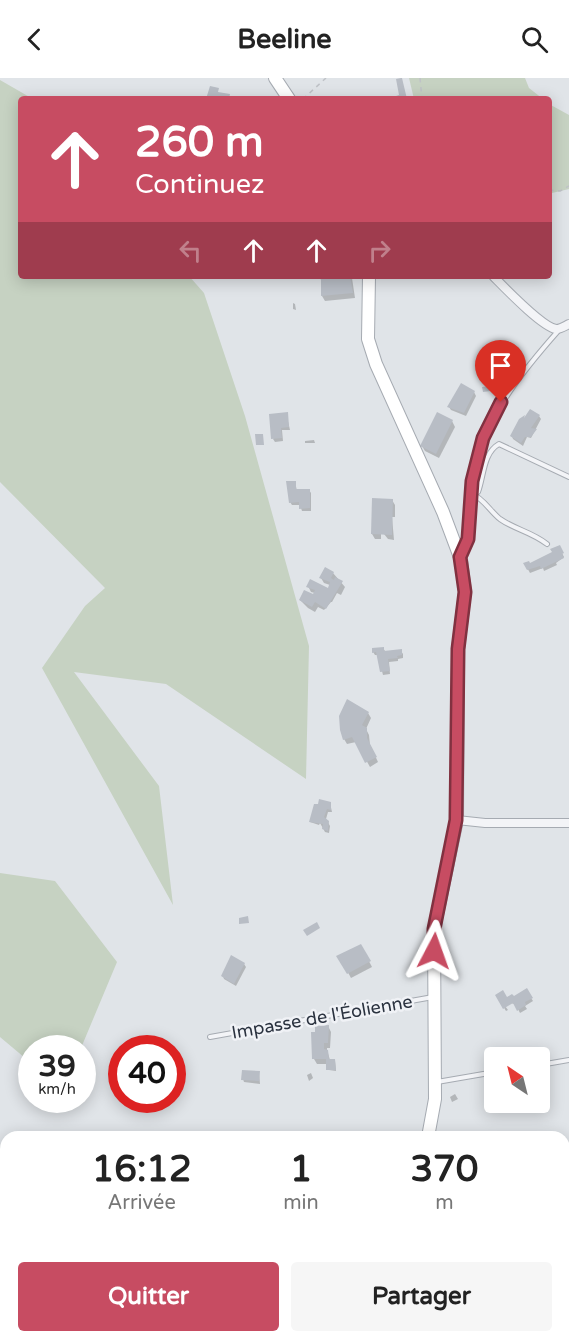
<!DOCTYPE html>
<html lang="fr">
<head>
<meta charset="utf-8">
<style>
  body { margin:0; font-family:"Varela Round",sans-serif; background:#f6f6f6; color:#222; height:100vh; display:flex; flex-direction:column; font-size:22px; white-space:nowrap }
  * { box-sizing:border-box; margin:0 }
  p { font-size:20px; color:#767676 }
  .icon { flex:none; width:33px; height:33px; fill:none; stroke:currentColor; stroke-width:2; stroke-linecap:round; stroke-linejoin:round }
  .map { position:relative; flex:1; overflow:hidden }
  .details { position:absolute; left:0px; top:1053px; width:570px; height:212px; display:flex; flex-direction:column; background:#fff; border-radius:18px 18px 0 0; box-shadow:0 3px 15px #0003 }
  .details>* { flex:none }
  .banner { position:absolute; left:18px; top:18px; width:534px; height:183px; border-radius:6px; box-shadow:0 3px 15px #0003; background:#c74c62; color:#fff; overflow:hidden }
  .needle { width:39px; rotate:325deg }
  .controls { position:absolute; left:484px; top:969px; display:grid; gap:12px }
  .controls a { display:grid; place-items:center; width:66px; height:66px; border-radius:6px; background:#fff; box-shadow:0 3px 15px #0003; font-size:30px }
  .speed { position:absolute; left:18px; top:957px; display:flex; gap:12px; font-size:30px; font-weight:700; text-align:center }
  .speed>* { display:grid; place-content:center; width:78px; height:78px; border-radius:50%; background:#fff; box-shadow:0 3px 15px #0003; line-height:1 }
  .speed small { font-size:15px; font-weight:400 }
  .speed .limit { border:9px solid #d22; background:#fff; color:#111 }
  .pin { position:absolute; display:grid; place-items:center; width:51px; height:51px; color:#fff; margin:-62px -26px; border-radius:50% 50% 50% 0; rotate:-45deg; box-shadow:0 0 6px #0007 }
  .pin .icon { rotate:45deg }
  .me { position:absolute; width:66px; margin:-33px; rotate:4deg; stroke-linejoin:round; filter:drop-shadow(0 0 4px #0008) }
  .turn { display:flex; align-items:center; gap:21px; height:126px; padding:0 18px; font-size:27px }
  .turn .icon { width:78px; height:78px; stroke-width:2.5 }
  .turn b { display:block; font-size:42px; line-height:51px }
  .lanes { display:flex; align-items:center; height:57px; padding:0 18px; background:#0003; justify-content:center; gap:30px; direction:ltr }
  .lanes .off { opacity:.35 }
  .eta { display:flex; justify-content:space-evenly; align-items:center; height:102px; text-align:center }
  .eta b { font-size:36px; font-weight:700; line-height:42px }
  .button { display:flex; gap:12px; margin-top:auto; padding:12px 18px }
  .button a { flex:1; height:69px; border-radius:6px; background:#c74c62; color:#fff; font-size:24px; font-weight:700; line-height:69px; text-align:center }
  .button a+a { background:#f6f6f6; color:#222 }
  header { display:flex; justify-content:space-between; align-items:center; height:78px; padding:0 18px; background:#fff; font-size:27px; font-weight:700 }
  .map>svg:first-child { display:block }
</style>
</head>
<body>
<header><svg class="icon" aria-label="back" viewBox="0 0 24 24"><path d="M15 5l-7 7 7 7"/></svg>Beeline<svg class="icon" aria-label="search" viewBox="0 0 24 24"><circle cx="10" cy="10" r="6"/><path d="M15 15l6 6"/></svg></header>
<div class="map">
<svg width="569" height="1264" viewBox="0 0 569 1264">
  <rect width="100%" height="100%" fill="#e0e4e8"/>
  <g fill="#c6d2c2">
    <polygon points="409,0 525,0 529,10 543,21 414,21"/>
    <polygon points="0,2 33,21 21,21 21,198 189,198 204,215 245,338 309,568 306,701 166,606 74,594 159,708 173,827 42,590 85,528 105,510 0,404"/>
    <polygon points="549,26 569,37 569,111 552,115 549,114"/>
    <polygon points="0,795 55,803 117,884 81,970 32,970 31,985 0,959"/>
  </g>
  <g fill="#0003">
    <polygon points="318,198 365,198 352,200 355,220 325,223 322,218 322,203"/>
    <polygon points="293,225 295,226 296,232 293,231"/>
    <polygon points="474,314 476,318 466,338 451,332 449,329"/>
    <polygon points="539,338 541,341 531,360 527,359 523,368 513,361 512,358 519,343"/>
    <polygon points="287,339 290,352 282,352 283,363 275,364 273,361"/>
    <polygon points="452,343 455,349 439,380 425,373 422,368"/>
    <polygon points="314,362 315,365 305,365 305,363"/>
    <polygon points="295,404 297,413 309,412 311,415 311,433 302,433 300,427 292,427 290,424"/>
    <polygon points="392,422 395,427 395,439 392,439 394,462 388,461 384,456 381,456 381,461 375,461 372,456"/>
    <polygon points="559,469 564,479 556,485 557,487 544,493 543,490 530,495 525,486 529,487 554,475"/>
    <polygon points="333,495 345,509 341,517 337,515 332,524 331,524 324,532 318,529 315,534 308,530 300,522 314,519 315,515 311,514 308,508 328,512 330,507 324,505 321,500"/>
    <polygon points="383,570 385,573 401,573 403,576 403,580 398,581 398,583 389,584 390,596 383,597 378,577 375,577 373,574"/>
    <polygon points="368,635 371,640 366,651 369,657 370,667 378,684 370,689 356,664 347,666 344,661"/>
    <polygon points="330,725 332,734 328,734 326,741 330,748 329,755 325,754 320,745 319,747 310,744"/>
    <polygon points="361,868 372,889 351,900 339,878"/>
    <polygon points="244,886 246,889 236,908 224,901 223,898"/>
    <polygon points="526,912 533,923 525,928 527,931 520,935 515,925 513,926 511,924 505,928 508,932 506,933 497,918 506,921 513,920"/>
    <polygon points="328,948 331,954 330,970 327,970 327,972 330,982 335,983 336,993 329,992 328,986 317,986 314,981 316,956"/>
    <polygon points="547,990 549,995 543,996 541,991"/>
    <polygon points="259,994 260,1006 244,1004 243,1001"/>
    <polygon points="311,995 313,1000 309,1003 307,997"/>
    <polygon points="455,1016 458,1021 452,1024 450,1019"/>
    <polygon points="264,1258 263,1264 230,1264 227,1258"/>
  </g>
  <g fill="#b8bdc5">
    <polygon points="401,0 402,0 407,21 396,21 396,18 399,17 396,1"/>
    <polygon points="210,8 219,10 218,14 230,16 229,21 206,21"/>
    <polygon points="321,198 350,198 353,215 321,218"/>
    <polygon points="461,305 475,313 464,335 447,329"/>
    <polygon points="497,307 498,312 483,314 482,309"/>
    <polygon points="530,331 540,337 531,350 537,351 531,359 525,359 521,365 510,358 519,341 525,337 524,340"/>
    <polygon points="288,334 289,349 281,350 282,360 271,361 269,336"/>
    <polygon points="437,334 453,342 436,376 420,368"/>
    <polygon points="255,356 263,356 264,367 256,367"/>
    <polygon points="286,403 296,403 296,411 310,411 310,430 299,431 299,424 289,425"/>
    <polygon points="372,420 393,421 392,457 371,456"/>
    <polygon points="560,467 564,475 562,476 564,480 541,491 540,488 527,492 523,485 529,483 530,485 552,474 550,471"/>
    <polygon points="325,489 334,494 331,500 334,502 335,499 343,503 326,531 315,524 312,529 299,522 304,512 313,516 315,512 306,509 310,501 328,510 330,504 319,500"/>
    <polygon points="384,569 384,573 402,571 402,577 397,578 398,580 388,581 390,593 380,594 376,574 372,575 372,570"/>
    <polygon points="347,621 369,634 362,647 367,650 367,660 377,679 365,685 352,659 343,662 340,652 339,638"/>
    <polygon points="319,721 331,724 331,732 327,731 324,739 329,743 328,753 322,751 323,746 309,744 314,726 318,726"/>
    <polygon points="248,838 249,845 239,846 239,840"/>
    <polygon points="317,844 320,850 307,858 303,852"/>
    <polygon points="361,866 371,883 347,896 336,878"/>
    <polygon points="231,877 245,885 234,906 221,898"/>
    <polygon points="527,910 533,920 525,924 526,927 517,933 513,925 503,931 495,917 503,912 507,919 512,916 514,918"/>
    <polygon points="329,947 328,965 324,965 324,971 328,972 329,981 335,981 336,992 326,992 326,981 312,981 311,954 315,954 315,948"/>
    <polygon points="242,992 260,993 259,1003 241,1002"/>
    <polygon points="425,1258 493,1258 497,1259 497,1264 424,1264"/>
  </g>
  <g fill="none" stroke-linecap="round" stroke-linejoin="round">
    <g stroke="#a6abb2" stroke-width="6">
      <g id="lane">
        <path d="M471 415 478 414C484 398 483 375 499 366L569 399"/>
        <path d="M472 416C483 420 490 433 500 441 514 451 532 454 547 466"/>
        <path d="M462 475C472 451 467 427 472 402 483 342 519 297 559 252"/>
        <polyline points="210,959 433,919"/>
        <polyline points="540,987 569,982"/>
        <polyline points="437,1004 495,994"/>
        <polyline points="288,1059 297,1056 312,1059"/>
      </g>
    </g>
    <g stroke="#a6abb2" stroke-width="10">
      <g id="street">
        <path d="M493 198C504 209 542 249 556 251 561 251 565 248 569 246"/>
        <polyline points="457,742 485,745 569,745"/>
        <polyline points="373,1258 400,1262"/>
        <polyline points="505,1258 507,1264"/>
        <polyline points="320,1264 354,1258"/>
      </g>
    </g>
    <g stroke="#a6abb2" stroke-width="14">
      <g id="secondary">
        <polyline points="275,0 289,21"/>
        <polyline points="369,198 368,261 376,286 443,434 461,482 465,514 458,571 457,742 434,851 435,1021 428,1059"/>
        <polyline points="399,1264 400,1258"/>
      </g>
    </g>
    <g stroke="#a0a8b3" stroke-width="16">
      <g id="primary">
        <polyline points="0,1142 6,1143"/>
        <polyline points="564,1245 569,1246"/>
      </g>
    </g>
    <g stroke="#bfc2c7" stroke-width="1.5" stroke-dasharray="4.5 4.5" stroke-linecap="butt">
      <polyline points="420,0 422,21"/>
      <polyline points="303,21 326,0"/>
      <polyline points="549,112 560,113 569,108"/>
    </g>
    <use href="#lane" stroke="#f3f4f7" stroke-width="4"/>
    <use href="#street" stroke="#f3f4f7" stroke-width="8"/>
    <use href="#secondary" stroke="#fff" stroke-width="12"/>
    <use href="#primary" stroke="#fff" stroke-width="14"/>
  </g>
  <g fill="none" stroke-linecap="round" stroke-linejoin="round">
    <g stroke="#813140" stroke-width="15">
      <polyline id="route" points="434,873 434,851 456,742 458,571 465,514 460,479 468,461 472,403 483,360 501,324"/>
    </g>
    <use href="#route" stroke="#c74c62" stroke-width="10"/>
  </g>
  <g text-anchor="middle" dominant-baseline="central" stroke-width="5" stroke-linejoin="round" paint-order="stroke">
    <g font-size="18" fill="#2a323f" stroke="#f0f2f6">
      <text transform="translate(322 939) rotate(-10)">Impasse de l'Éolienne</text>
    </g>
  </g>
</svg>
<div class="controls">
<a><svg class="needle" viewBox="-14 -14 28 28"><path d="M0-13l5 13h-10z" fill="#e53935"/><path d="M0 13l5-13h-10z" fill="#767676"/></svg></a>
</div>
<div class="speed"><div>39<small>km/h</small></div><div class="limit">40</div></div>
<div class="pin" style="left:501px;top:324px;background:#d93025"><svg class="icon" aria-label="arrive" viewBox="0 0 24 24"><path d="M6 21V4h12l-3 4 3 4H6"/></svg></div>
<svg class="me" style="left:434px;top:873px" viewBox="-20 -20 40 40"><path d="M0-17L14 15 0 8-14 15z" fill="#c74c62" stroke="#fff" stroke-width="4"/></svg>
<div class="banner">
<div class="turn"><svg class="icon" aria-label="ahead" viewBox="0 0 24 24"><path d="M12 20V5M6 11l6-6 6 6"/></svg><div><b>260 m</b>Continuez</div></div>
<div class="lanes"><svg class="icon off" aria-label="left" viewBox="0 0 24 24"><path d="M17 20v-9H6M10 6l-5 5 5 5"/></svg><svg class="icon" aria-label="ahead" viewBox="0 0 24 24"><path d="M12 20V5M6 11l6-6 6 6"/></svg><svg class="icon" aria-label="ahead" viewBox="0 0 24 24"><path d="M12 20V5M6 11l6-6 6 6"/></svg><svg class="icon off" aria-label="right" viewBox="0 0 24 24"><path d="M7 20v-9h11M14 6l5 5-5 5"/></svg></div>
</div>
<section class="details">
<div class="eta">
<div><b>16:12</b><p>Arrivée</p></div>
<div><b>1</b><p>min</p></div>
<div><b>370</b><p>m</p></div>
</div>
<div class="button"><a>Quitter</a><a>Partager</a></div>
</section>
</div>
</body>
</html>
